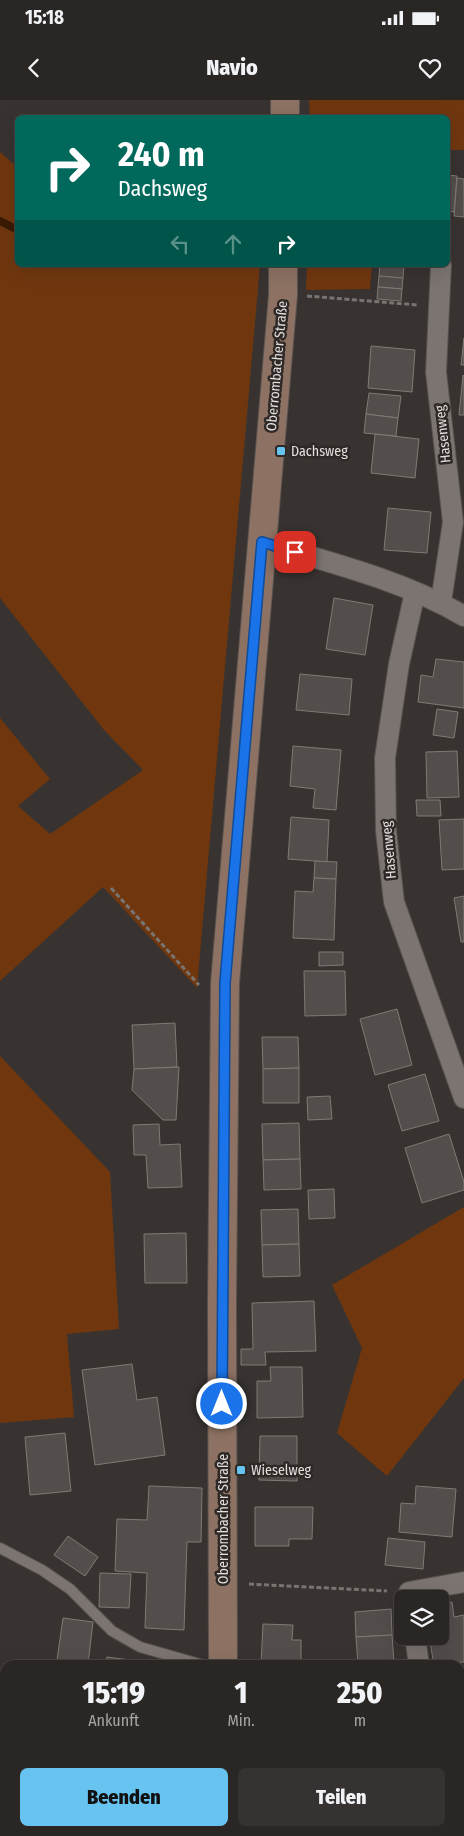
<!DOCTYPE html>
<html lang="de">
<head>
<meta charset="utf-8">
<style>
  body { margin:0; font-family:"Fira Sans Condensed",sans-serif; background:#363231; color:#f1f3f6; height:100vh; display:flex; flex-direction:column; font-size:19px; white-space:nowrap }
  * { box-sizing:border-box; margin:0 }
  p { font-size:16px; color:#a5a5a6 }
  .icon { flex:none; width:28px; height:28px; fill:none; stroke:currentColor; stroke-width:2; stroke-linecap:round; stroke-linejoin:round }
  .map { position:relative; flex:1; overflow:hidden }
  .drawer { position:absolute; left:0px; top:1560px; width:465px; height:176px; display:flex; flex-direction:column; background:#2a2624; border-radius:15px 15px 0 0; box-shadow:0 5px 20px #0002,0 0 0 1px #464341 }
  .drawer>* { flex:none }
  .guide { position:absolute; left:15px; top:15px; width:435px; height:152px; border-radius:8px; box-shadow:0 5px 20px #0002,0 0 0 1px #464341; background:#00695c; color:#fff; overflow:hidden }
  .fabs { position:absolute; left:394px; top:1490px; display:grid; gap:10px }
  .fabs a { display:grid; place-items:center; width:55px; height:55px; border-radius:8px; background:#2a2624; box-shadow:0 5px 20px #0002,0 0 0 1px #464341; font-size:25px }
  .pin { position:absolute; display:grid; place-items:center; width:42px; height:42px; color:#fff; margin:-21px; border-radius:10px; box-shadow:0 2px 8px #0006 }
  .me { position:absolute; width:55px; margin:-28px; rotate:0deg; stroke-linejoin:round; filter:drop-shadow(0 0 4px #0008) }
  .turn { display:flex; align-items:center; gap:18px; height:105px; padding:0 20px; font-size:22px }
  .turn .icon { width:65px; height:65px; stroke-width:2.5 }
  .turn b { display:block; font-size:35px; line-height:42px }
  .lanes { display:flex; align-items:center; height:48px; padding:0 20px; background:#0003; justify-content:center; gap:25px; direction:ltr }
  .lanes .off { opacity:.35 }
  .eta { display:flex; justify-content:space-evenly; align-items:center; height:85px; text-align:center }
  .eta b { font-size:30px; font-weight:800; line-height:35px }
  .primary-button { display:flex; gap:10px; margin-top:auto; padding:10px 20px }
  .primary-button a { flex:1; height:58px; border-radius:8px; background:#67c4f0; color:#111; font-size:20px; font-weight:800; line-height:58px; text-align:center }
  .primary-button a+a { background:#363231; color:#f1f3f6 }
  .status { display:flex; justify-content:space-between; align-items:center; height:35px; padding:0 25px; background:#2a2624; direction:ltr }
  .status svg { height:14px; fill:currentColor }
  header { display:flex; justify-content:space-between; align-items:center; height:65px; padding:0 20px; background:#2a2624; font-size:22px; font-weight:800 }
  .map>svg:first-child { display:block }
</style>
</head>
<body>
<div class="status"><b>15:18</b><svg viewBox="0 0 49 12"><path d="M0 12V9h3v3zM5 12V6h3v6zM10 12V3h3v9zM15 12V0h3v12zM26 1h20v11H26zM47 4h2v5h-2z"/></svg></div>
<header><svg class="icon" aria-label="back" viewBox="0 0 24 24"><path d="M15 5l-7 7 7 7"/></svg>Navio<svg class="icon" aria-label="heart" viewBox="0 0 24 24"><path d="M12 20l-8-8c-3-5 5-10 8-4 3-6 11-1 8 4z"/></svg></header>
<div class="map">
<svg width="464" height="1736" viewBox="0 0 464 1736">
  <rect width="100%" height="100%" fill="#383330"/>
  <g fill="#70370f">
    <polygon points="309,0 464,0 464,50 448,50 448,18 310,17"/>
    <polygon points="0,52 17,67 18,165 260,165 197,888 103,787 0,881 0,618 50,679 18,706 50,734 143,670 104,630 0,498"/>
    <polygon points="307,165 372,165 370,189 306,190"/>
    <polygon points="0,956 110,1072 119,1229 67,1234 74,1317 0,1323"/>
    <polygon points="464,1107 464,1278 387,1376 337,1333 362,1248 332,1185"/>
    <polygon points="0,1647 5,1652 5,1731 31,1731 27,1736 0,1736"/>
  </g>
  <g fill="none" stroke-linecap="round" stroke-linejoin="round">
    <polyline stroke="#3a1a05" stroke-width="8" points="0,121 18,130"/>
  </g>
  <g fill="#534e4b" stroke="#807a77">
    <polygon points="448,75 457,76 454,112 448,111"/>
    <polygon points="457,78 464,79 464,117 454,116"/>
    <polygon points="380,165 404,166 403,178 379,176"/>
    <polygon points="379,176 403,178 402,189 378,187"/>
    <polygon points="378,187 402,189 401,201 377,199"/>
    <polygon points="464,238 464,265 461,265"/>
    <polygon points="371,246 415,250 412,292 368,288"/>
    <polygon points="463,275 464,276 464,315 459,315"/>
    <polygon points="369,293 401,296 398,318 366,314"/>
    <polygon points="366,314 398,318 396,336 364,333"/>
    <polygon points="375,334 419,339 415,378 371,373"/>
    <polygon points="388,408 431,412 427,453 384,450"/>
    <polygon points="334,498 373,505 365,555 326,549"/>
    <polygon points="436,559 464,562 464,608 418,602 421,575 433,577"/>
    <polygon points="300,574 352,579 349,615 296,610"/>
    <polygon points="437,609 458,612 454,638 433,635"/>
    <polygon points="293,646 341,650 336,710 313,708 315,689 290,686"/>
    <polygon points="457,651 459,697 427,698 426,652"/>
    <polygon points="416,700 440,700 441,716 417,716"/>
    <polygon points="291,717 329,720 327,762 288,759"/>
    <polygon points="464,719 464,769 442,770 439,720"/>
    <polygon points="315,761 337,762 336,779 314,778"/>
    <polygon points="314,778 336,779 334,840 293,838 295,791 313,792"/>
    <polygon points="464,796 464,842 461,842 454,798"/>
    <polygon points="319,852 343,852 343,865 319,866"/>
    <polygon points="304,871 345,871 346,915 305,916"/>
    <polygon points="397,909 412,965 375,975 360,919"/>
    <polygon points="175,923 177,967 134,969 132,925"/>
    <polygon points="262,937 298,937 299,968 263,969"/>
    <polygon points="179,967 176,1020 163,1020 132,990 134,969"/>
    <polygon points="299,968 299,1003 263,1003 263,969"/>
    <polygon points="425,974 439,1021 402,1031 388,985"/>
    <polygon points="330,996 332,1019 308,1020 307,997"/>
    <polygon points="299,1023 300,1059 263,1060 262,1024"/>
    <polygon points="159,1024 160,1045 180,1044 182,1087 148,1088 146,1055 134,1055 133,1025"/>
    <polygon points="449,1034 464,1082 464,1090 422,1103 405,1048"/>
    <polygon points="300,1059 301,1089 264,1090 263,1060"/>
    <polygon points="334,1089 335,1118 309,1119 308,1090"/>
    <polygon points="298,1109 299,1144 262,1145 261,1110"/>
    <polygon points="186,1133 187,1183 145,1183 144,1134"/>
    <polygon points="299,1144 300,1176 263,1177 262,1145"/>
    <polygon points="314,1201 316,1251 265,1252 266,1265 241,1265 241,1249 253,1249 252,1203"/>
    <polygon points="132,1264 137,1300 157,1297 165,1355 95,1365 82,1270"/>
    <polygon points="270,1267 302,1267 303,1317 257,1318 257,1281 271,1281"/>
    <polygon points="65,1333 71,1391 30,1395 25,1337"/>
    <polygon points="260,1336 297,1336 297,1381 259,1380"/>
    <polygon points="149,1386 202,1388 201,1442 187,1442 184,1530 145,1528 147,1473 115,1471 117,1419 147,1420"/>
    <polygon points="416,1386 456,1389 452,1437 399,1432 401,1403 415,1404"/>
    <polygon points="255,1407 313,1407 312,1439 289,1439 289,1446 255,1446"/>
    <polygon points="68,1436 98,1457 85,1476 54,1455"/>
    <polygon points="388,1438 425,1442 423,1469 385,1465"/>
    <polygon points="100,1473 131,1474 129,1508 99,1507"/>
    <polygon points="452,1502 454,1517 464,1515 464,1562 434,1565 429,1536 440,1536 440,1504"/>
    <polygon points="391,1509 392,1535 356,1537 355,1512"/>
    <polygon points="63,1518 93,1522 88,1564 98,1565 70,1565 70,1562 57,1560"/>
    <polygon points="263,1524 293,1525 292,1540 301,1540 301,1565 261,1565"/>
    <polygon points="392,1535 394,1562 358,1565 356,1537"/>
    <polygon points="107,1557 130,1560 129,1565 105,1565"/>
    <polygon points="460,1572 464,1572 464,1624 460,1625"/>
    <rect x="460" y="1640" width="4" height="65"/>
    <polygon points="462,1715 464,1715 464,1736 463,1736"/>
    <polygon points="120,1731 157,1731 156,1736 119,1736"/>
    <rect x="235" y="1731" width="34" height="5"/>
    <rect x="374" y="1731" width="40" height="5"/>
  </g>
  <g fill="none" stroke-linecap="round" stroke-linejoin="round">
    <g stroke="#57524f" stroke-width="12">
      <polyline id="lane" points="0,1448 42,1470 70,1489 112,1531 140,1547 203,1565"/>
    </g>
    <g stroke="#57524f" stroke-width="22">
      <g id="street">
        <path d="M261 442C329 462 402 480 464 516"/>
        <polyline points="415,492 399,564 385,658 386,731 394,802 464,998"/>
        <polyline points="441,502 453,422 436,272 441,165"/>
        <polyline points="410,1499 409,1492 464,1482"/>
        <polyline points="415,1536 419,1565"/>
        <polyline points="435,1731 435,1736"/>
      </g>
    </g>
    <g stroke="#57524f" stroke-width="30">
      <g id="secondary">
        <polyline points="285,18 285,0"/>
        <polyline points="223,1565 222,1204 225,883 283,195 283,165"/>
        <polyline points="200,1736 201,1731"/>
      </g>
    </g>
    <g stroke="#787471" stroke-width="3" stroke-dasharray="5 2.5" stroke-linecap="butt">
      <polyline points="307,196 418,205"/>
      <polyline points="111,788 199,885"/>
      <polyline points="249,1484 387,1491"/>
    </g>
    <use href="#lane" stroke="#7b7471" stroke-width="10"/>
    <use href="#street" stroke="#7b7471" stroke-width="20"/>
    <use href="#secondary" stroke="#8d7263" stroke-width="28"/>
  </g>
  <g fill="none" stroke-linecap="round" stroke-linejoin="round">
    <g stroke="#114b97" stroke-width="12">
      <polyline id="route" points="222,1304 225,883 262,442 295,452"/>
    </g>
    <use href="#route" stroke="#1a73e8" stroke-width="9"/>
  </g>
  <g fill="#67c4f0" stroke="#2e2926" stroke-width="2">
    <rect x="276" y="346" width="10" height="10" rx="2.5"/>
    <rect x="236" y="1365" width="10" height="10" rx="2.5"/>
  </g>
  <g text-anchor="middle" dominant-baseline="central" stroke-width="5" stroke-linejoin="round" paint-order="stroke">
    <g font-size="14" fill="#e3dfdd" stroke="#2e2926">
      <text transform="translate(277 266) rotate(-85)">Oberrombacher Straße</text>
      <text transform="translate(443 334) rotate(-96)">Hasenweg</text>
      <text transform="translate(389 750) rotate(-95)">Hasenweg</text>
      <text transform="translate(223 1419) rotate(-90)">Oberrombacher Straße</text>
    </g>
    <g font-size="14" fill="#e3dfdd" stroke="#2e2926" text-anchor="start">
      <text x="291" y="351">Dachsweg</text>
      <text x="251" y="1370">Wieselweg</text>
    </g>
  </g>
</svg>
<div class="fabs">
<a><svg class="icon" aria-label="layers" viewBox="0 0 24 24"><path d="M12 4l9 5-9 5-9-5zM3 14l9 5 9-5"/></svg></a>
</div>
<div class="pin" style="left:295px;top:452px;background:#d93025"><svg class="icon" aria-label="arrive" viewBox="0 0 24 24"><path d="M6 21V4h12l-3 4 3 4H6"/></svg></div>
<svg class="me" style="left:222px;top:1304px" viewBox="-20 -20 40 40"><circle r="17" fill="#1a73e8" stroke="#fff" stroke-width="3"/><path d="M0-11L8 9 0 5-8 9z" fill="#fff"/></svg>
<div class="guide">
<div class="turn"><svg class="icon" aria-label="right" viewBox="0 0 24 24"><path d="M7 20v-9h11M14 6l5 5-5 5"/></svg><div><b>240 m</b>Dachsweg</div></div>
<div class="lanes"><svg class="icon off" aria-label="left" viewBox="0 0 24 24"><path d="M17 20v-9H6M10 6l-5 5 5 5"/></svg><svg class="icon off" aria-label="ahead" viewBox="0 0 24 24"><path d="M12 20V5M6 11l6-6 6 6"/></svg><svg class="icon" aria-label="right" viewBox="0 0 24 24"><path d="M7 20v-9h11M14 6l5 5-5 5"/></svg></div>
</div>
<section class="drawer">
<div class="eta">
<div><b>15:19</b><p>Ankunft</p></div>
<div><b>1</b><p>Min.</p></div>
<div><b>250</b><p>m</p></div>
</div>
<div class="primary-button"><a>Beenden</a><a>Teilen</a></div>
</section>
</div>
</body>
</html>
